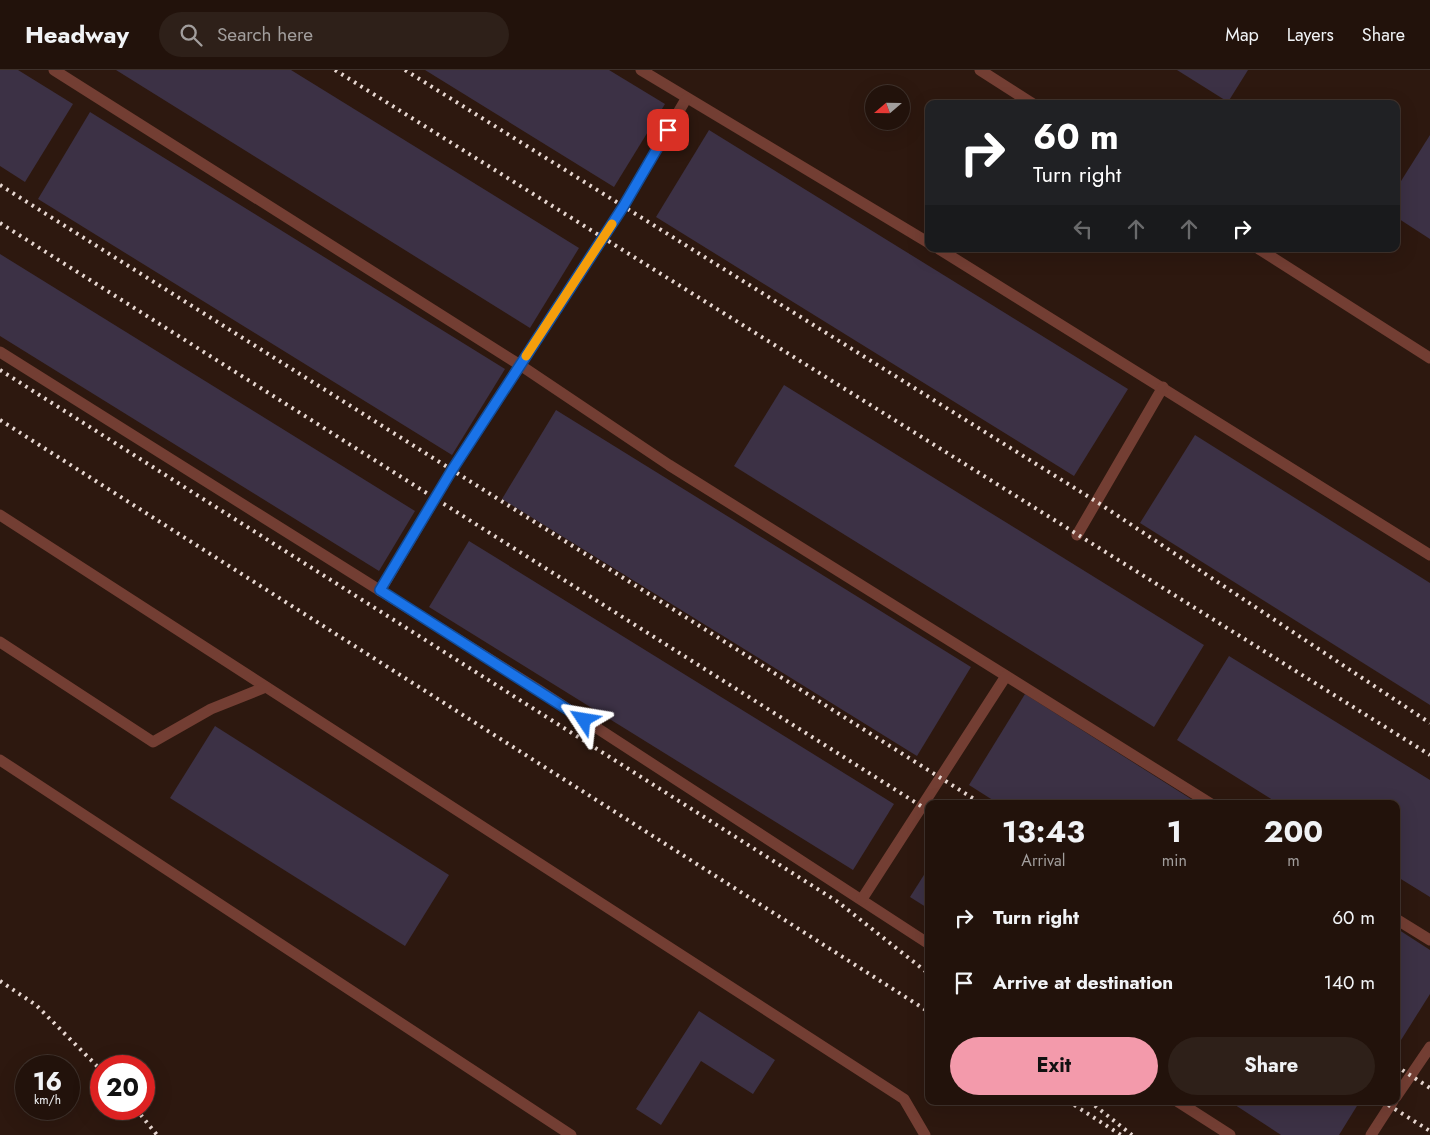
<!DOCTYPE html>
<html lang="en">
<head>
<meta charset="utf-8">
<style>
  body { margin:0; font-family:Jost,sans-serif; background:#2e2019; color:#f1f3f6; height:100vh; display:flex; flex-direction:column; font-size:19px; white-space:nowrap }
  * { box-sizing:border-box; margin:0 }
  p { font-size:16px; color:#a29e9d }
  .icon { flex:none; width:28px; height:28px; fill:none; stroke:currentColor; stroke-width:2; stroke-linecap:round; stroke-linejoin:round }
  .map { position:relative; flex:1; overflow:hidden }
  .sheet { position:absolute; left:925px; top:730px; width:475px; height:305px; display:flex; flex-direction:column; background:#22120b; border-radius:10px; box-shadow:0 5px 20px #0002,0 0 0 1px #3f322c }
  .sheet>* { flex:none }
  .hud { position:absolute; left:925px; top:30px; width:475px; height:152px; border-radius:10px; box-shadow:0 5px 20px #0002,0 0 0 1px #3f322c; background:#202124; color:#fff; overflow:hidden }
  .needle { width:32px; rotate:250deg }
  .buttons { position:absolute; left:865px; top:15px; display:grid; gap:10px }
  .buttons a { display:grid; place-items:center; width:45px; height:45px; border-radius:50%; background:#22120b; box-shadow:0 5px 20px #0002,0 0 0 1px #3f322c; font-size:25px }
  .speed { position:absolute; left:15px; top:985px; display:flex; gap:10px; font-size:25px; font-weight:700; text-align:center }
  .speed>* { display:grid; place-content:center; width:65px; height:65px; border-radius:50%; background:#22120b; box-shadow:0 5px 20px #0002,0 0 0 1px #3f322c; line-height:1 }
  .speed small { font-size:12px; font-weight:400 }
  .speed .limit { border:8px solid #d22; background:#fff; color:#111 }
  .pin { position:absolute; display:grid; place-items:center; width:42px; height:42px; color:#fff; margin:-21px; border-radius:10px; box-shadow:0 2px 8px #0006 }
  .me { position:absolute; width:55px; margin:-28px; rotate:303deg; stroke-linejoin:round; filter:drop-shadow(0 0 4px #0008) }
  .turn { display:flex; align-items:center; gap:18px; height:105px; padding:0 25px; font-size:22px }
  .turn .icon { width:65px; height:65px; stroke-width:2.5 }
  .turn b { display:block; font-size:35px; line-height:42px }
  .lanes { display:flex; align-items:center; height:48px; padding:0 25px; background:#0003; justify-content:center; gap:25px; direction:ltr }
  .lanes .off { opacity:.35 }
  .eta { display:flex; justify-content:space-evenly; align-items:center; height:85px; text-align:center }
  .eta b { font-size:30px; font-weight:700; line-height:35px }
  .primary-button { display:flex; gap:10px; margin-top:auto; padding:10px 25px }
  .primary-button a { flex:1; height:58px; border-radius:30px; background:#f39aab; color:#111; font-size:20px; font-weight:700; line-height:58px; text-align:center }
  .primary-button a+a { background:#2e2019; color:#f1f3f6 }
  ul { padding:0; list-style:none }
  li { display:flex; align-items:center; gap:15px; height:65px; padding:0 25px }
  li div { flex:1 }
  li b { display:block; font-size:19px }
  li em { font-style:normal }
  header { display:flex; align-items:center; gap:30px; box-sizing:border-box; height:70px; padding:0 25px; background:#22120b; border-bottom:1px solid #3f322c }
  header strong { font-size:24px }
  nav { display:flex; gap:28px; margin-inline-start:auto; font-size:18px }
  .search { width:350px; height:45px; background:#2e2019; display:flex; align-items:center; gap:12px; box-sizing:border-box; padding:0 18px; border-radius:28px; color:#a29e9d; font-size:19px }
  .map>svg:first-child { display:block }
</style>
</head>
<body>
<header>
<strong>Headway</strong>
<div class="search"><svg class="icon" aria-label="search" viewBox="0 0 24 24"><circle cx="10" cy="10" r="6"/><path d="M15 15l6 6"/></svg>Search here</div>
<nav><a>Map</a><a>Layers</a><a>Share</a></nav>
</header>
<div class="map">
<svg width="1430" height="1065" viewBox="0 0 1430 1065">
  <rect width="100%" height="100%" fill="#2d180f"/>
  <g fill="#3c3145">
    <polygon points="0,0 18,0 73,34 25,112 0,96"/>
    <polygon points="116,0 291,0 579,178 530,258"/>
    <polygon points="425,0 609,0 665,34 614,117"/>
    <polygon points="1177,0 1248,0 1228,32"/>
    <polygon points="90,42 505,299 452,385 38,129"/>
    <polygon points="709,60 1128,319 1074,406 656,147"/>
    <polygon points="1430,65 1430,169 1396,147 1396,119"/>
    <polygon points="0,184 415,441 379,501 0,266"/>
    <polygon points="784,315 1204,575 1154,657 734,396"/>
    <polygon points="556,340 971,597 917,686 502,429"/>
    <polygon points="1195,365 1430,513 1430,635 1140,453"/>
    <polygon points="469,471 894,734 853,800 429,537"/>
    <polygon points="1229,586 1430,710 1430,827 1396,806 1396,734 1279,734 1177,670"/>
    <polygon points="1025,624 1199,734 999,734 969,715"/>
    <polygon points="215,656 449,805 405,876 170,728"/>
    <polygon points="929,797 929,839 910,827"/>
    <polygon points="1396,858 1430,880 1430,924 1396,978"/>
    <polygon points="699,941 775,990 753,1024 701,991 661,1055 636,1039"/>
    <polygon points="1229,1031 1360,1031 1339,1065 1281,1065"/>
  </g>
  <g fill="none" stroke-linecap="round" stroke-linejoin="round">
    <g stroke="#733e33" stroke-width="11">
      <polyline points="54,0 520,295 669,395 1211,734"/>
      <polyline points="641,0 929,173"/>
      <polyline points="980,0 1033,34"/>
      <polyline points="939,179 1430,485"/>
      <polyline points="1259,179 1430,288"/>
      <polyline points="0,282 537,619 929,874"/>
      <polyline points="0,445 904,1029 925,1065"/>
      <polyline points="1077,465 1163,317"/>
      <polyline points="380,521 452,400 623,137 686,29"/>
      <polyline points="0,572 153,672 211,639 266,617"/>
      <polyline points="0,690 571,1065"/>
      <polyline points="862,829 1006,606"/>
      <polyline points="1396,849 1430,870"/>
      <polyline points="1396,1027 1430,977"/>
      <polyline points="1177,1031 1230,1065"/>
      <polyline points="1371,1065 1393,1031"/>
    </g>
    <g stroke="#e7d7d1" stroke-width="4" stroke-dasharray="2.5 5" stroke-linecap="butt">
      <polyline points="335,0 1430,685"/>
      <polyline points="405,0 1097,432 1430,653"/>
      <polyline points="0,115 982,734"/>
      <polyline points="0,153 929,741"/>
      <polyline points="0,300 838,832 929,904"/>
      <polyline points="0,350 929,942"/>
      <polyline points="0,911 36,935 101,1000"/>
      <polyline points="1396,996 1430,1018"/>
      <polyline points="1068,1031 1121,1065"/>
      <polyline points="1089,1031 1132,1065"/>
      <polyline points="1382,1031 1430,1061"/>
      <polyline points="136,1039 157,1065"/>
    </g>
  </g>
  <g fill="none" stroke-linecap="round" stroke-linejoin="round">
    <g stroke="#114b97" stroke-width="12">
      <polyline id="route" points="584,650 380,520 452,400 623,137 668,60"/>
    </g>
    <use href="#route" stroke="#1a73e8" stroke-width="9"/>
    <polyline stroke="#f59e0b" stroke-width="9" points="526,286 612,154"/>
  </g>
</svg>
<div class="buttons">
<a><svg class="needle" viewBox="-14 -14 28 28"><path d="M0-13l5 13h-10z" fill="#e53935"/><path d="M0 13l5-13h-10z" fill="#a29e9d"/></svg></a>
</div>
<div class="speed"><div>16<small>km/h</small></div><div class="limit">20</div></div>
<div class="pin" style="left:668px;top:60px;background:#d93025"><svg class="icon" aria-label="arrive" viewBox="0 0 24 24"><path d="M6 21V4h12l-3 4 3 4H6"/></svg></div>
<svg class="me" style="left:584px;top:650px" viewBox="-20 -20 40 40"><path d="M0-17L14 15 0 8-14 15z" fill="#1a73e8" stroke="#fff" stroke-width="4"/></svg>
<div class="hud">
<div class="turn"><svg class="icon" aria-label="right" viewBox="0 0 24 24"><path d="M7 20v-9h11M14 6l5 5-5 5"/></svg><div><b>60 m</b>Turn right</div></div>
<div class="lanes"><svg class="icon off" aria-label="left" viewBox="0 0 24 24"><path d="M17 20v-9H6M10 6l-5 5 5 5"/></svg><svg class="icon off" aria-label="ahead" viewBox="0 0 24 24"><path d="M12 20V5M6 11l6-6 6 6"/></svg><svg class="icon off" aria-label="ahead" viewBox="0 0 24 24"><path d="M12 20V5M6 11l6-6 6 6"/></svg><svg class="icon" aria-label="right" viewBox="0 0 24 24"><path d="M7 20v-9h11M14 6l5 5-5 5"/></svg></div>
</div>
<section class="sheet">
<div class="eta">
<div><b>13:43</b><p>Arrival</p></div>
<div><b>1</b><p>min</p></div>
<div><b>200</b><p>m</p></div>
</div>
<ul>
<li><svg class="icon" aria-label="right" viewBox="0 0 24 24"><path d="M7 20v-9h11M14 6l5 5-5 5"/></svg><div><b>Turn right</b></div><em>60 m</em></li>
<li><svg class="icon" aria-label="arrive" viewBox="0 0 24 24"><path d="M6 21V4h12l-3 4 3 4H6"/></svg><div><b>Arrive at destination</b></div><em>140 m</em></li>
</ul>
<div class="primary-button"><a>Exit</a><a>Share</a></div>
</section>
</div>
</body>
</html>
